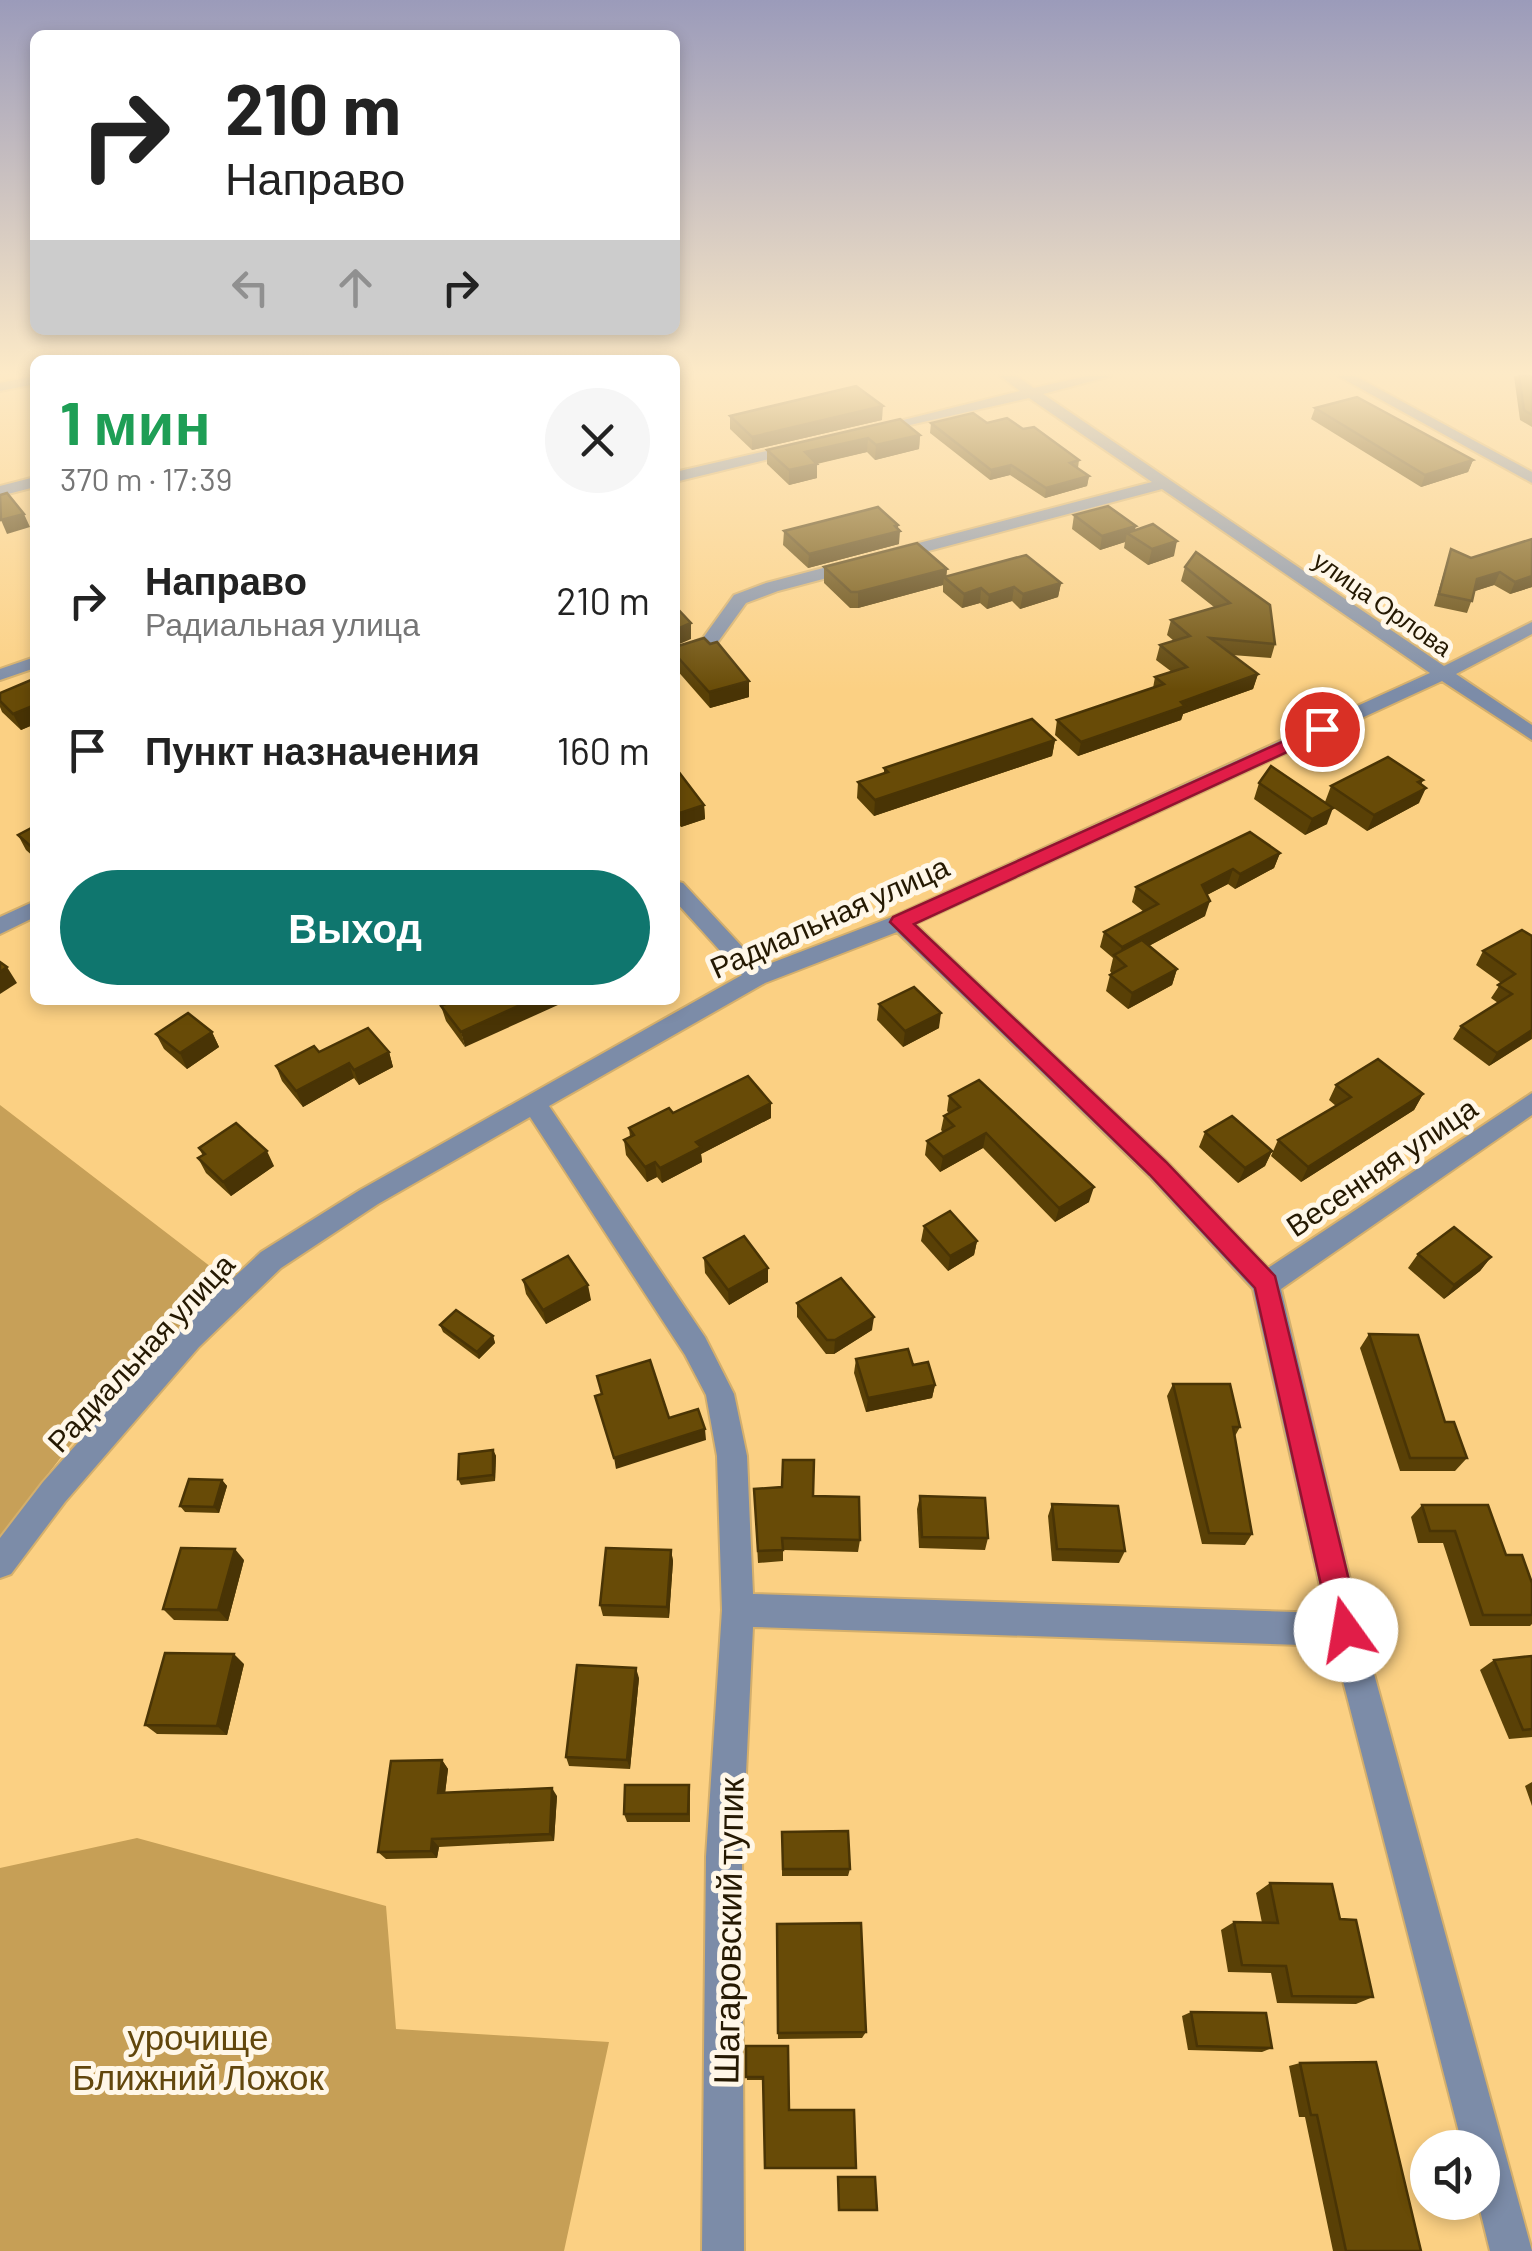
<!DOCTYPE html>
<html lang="ru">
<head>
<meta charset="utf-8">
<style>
  body { margin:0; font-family:Barlow,sans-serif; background:#f6f6f6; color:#222; height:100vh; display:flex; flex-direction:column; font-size:38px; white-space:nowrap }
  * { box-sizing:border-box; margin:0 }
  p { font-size:32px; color:#767676 }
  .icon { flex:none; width:55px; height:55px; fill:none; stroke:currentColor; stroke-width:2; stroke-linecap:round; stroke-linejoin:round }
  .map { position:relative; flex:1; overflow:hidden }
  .panel { position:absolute; left:30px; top:355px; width:650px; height:650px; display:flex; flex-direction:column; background:#fff; border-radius:15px; box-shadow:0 5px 15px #0003 }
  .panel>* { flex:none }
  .guide { position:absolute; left:30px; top:30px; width:650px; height:305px; border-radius:15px; box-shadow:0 5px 15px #0003; background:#fff; color:#222; overflow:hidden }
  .controls { position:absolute; left:1410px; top:2130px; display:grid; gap:20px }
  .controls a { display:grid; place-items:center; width:90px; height:90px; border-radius:50%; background:#fff; box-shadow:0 5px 15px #0003; font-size:50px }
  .pin { position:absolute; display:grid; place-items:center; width:85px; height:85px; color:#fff; margin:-42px; border:5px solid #fff; border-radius:50%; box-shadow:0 2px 10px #0007 }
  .me { position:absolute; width:110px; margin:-55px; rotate:347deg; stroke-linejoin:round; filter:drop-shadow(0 0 8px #0008) }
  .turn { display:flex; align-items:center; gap:35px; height:210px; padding:0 30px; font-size:45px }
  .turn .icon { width:130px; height:130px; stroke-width:2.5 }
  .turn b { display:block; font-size:70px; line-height:85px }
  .lanes { display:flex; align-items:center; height:95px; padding:0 30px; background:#0003; justify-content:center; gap:50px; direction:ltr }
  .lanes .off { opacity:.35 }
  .round { display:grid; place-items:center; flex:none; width:105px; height:105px; border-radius:52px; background:#f6f6f6 }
  .overview { display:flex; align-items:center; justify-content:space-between; height:170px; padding:0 30px }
  h1 { font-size:60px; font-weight:700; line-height:75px; color:#1e9e55 }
  .cta { display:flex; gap:20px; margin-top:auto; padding:20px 30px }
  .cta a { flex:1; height:115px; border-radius:60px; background:#0f766e; color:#fff; font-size:40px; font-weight:700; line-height:115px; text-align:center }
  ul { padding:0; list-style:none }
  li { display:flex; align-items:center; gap:30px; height:150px; padding:0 30px }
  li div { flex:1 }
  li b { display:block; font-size:38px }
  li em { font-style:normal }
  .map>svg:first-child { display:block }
</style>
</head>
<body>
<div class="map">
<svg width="1532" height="2251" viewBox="0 0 1532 2251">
  <rect width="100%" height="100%" fill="#fbd083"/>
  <polygon fill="#c7a058" points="0,1105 228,1280 72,1443 0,1536"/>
  <polygon fill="#c69f56" points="137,1838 386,1906 396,2029 609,2042 564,2251 0,2251 0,1868"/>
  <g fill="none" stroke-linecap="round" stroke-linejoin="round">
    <g stroke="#d4af6c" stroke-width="4">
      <g id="street">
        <polygon points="34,376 35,384 0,391 0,383"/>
        <path d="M1000 376H1016L1034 388 1086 376H1111L1043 394 1444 666 1532 622V634L1456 674 1532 725V740L1442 681 915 924 1167 1162 1268 1268 1532 1093V1115L1281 1289 1362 1630 1532 2251H1490L1478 2202H1482V2148H1463L1334 1646 753 1627 742 1857 744 2251H702L706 1857 722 1610 717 1456 706 1395 685 1355 530 1117 378 1204 281 1268 199 1347 65 1502 11 1574 0 1578V1538L43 1482 179 1329 261 1252 360 1190 742 975 675 901V881L683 883 761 967 892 917 1430 673 1162 489 778 591 746 603 715 646 675 661V650L703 638 734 595 766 583 1152 482 1029 398 870 434 863 430 1020 391ZM897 932 1149 1176 1253 1289 1326 1613 753 1594 747 1456 734 1394 705 1337 549 1106 765 983Z"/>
        <polygon points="1338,376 1355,376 1532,472 1532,483"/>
        <polygon points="797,444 802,445 802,451 675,482 675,472"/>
        <polygon points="35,477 35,487 0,496 0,486"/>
        <polygon points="35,657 35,668 0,680 0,669"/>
        <polygon points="35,901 35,917 0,934 0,917"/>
      </g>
    </g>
    <use href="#street" fill="#7c8ca8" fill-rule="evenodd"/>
  </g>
  <g fill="#594006">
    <polygon points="1514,376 1532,376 1532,427 1520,420"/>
    <polygon points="1315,408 1473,460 1468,472 1421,487 1311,419"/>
    <polygon points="730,416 882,420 752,450 730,429"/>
    <polygon points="900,419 920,435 919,449 875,460 867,452 817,464 817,478 789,485 767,464 767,450"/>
    <polygon points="931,423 987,423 1023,429 1079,460 1078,468 1089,476 1087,486 1045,498 1010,475 990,480 930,433"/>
    <polygon points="1074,515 1135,530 1174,556 1148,565 1124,548 1125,542 1100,550 1072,529"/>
    <polygon points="898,529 899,544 808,568 783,545 784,531"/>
    <polygon points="1532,539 1532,587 1510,594 1494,585 1475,591 1467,613 1434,606 1451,549 1471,558"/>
    <polygon points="1196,552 1275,644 1271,658 1232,655 1258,674 1253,689 1183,714 1181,720 1078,756 1055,735 1057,720 1153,688 1155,677 1172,672 1156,660 1160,645 1174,641 1167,635 1171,620 1214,607 1181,581 1185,567"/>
    <polygon points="824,567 947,569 946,577 1061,583 1058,597 1020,609 1012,601 987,609 980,603 962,608 943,592 943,585 858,608 850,608 824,583"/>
    <polygon points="675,648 749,681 749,697 710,708 675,668"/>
    <polygon points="35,684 35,724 21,730 2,712 0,707 0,693"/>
    <polygon points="1055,740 1052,756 874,816 857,798 858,782 884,774 884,768"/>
    <polygon points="675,767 704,805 705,819 681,827 675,820"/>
    <polygon points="1259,783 1327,824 1305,835 1254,799"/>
    <polygon points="1421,784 1419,803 1367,831 1325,802 1331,786"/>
    <polygon points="35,826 35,858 26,850 18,835"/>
    <polygon points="1280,853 1274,868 1235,889 1228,884 1207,895 1205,916 1149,946 1177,969 1172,985 1128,1009 1106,991 1110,975 1112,974 1110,971 1113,958 1100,947 1104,932 1144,912 1132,902 1136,887"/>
    <polygon points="1532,936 1532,1039 1489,1066 1453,1039 1461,1026 1498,1003 1491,998 1501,983 1476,965 1483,951"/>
    <polygon points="454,1000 465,1047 446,1021 441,1006"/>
    <polygon points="879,1004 939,1028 903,1047 877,1020"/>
    <polygon points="212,1032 219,1047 187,1069 164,1049 156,1034"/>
    <polygon points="319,1052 389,1052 393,1067 359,1085 354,1078 303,1107 282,1081 276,1066"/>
    <polygon points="1336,1085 1423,1094 1414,1110 1301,1182 1271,1156 1278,1140 1336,1106 1329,1100"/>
    <polygon points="949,1096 1089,1202 1055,1222 983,1148 940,1172 925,1155 927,1141 943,1132 941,1130 944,1116 949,1113 947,1111"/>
    <polygon points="673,1113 771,1118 701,1154 702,1162 662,1183 657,1177 647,1182 626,1155 624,1140 630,1137 629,1128"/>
    <polygon points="1205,1132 1272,1151 1265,1166 1238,1183 1199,1147"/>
    <polygon points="199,1148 274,1166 231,1196 206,1173 198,1158 203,1156"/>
    <polygon points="924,1226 977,1241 974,1255 948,1271 921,1241"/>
    <polygon points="1418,1254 1491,1257 1480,1271 1444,1299 1408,1268"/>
    <polygon points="704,1258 768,1282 729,1305 705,1273"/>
    <polygon points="523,1280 591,1300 546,1324 526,1294"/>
    <polygon points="797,1303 872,1330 834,1354 826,1354 797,1317"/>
    <polygon points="440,1325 493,1336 495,1343 479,1359 443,1332"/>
    <polygon points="1369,1334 1445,1422 1467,1458 1455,1471 1400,1471 1360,1348"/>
    <polygon points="856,1359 913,1365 935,1385 932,1398 866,1412 854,1373"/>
    <polygon points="1173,1384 1240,1427 1235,1436 1252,1534 1245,1545 1202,1544 1167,1396"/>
    <polygon points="493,1450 496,1456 495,1481 461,1485 458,1479"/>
    <polygon points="222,1480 227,1486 219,1513 185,1512 180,1506"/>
    <polygon points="754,1489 813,1496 860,1540 858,1552 783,1550 783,1561 758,1563"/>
    <polygon points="920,1496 988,1538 985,1550 919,1548 917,1509"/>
    <polygon points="1052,1504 1125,1551 1119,1563 1052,1561 1048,1516"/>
    <polygon points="1422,1505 1506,1555 1532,1583 1532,1624 1530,1626 1470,1626 1443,1543 1418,1543 1411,1517"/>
    <polygon points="671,1550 673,1561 669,1618 603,1616 600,1605"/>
    <polygon points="244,1560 228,1621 174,1620 163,1609"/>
    <polygon points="1532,1656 1532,1737 1509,1739 1480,1670 1494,1660"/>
    <polygon points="244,1664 227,1735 157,1734 145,1725"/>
    <polygon points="639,1678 630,1769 569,1766 566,1757"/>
    <polygon points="442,1760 448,1769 445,1793 557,1796 554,1841 439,1847 437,1858 386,1859 378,1852"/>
    <polygon points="1532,1782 1532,1806 1525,1786"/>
    <polygon points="690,1793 690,1822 627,1822 624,1814"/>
    <polygon points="782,1832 850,1869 848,1876 782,1876"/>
    <polygon points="1270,1883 1340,1919 1373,1997 1356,2004 1277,2003 1271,1973 1228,1972 1221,1930 1234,1922 1262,1923 1256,1893"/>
    <polygon points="777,1924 866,2032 862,2038 778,2039"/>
    <polygon points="1191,2012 1272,2048 1262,2052 1188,2050 1182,2016"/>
    <polygon points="746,2046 789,2110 856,2168 765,2169 763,2080 747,2080"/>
    <polygon points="1300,2063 1421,2251 1333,2251 1305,2117 1299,2117 1289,2066"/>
  </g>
  <g fill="#493405">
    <polygon points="883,406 882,420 752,450 752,437"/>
    <polygon points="920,435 919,449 875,460 876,445"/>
    <polygon points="868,438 867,452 805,466 805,452"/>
    <polygon points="1473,460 1468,472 1421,487 1425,475"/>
    <polygon points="817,464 817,478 789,485 789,470"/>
    <polygon points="1011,465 1010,475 990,480 991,470"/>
    <polygon points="1089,476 1087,486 1045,498 1046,488"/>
    <polygon points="24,514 30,527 7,534 1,520"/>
    <polygon points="898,525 898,531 900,531 899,544 808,568 809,554"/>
    <polygon points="1136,526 1133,537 1127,533 1125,542 1100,550 1102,536"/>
    <polygon points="1177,541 1174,556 1148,565 1152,549"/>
    <polygon points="947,569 946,579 944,577 943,585 858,608 858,592"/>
    <polygon points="1500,572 1494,585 1472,592 1477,579"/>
    <polygon points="1532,576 1532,587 1510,594 1515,582"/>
    <polygon points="1061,583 1058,597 1020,609 1023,594"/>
    <polygon points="1014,587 1012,601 987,609 989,595"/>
    <polygon points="981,588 980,603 962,608 964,594"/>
    <polygon points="691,623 691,639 675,646 675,630"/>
    <polygon points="1258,674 1253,689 1183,714 1181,720 1078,756 1081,742 1181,702"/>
    <polygon points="749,681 749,697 710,708 709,692"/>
    <polygon points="35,705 35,724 21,730 13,714"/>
    <polygon points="1055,740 1052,756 874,816 875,800"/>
    <polygon points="1423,780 1418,792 1426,788 1419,803 1367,831 1374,815"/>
    <polygon points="704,805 705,819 681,827 680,813"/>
    <polygon points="1333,808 1327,824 1305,835 1312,819"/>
    <polygon points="1280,853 1274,868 1235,889 1240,874"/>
    <polygon points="1233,869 1228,884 1197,900 1202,885"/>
    <polygon points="1210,901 1205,916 1120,961 1118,959 1122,947"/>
    <polygon points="7,967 17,983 0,994 0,972"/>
    <polygon points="1177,969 1172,985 1128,1009 1132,993"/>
    <polygon points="531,1000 569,1000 465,1047 461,1032"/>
    <polygon points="941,1013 939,1028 903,1047 905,1031"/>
    <polygon points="1532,1030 1531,1039 1489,1066 1497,1053"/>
    <polygon points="212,1032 219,1047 187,1069 180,1053"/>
    <polygon points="389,1052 393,1067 359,1085 354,1070"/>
    <polygon points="349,1063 354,1078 303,1107 296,1091"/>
    <polygon points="1423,1094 1414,1110 1301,1182 1308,1167"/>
    <polygon points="771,1103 771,1118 701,1154 702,1162 662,1183 660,1168 696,1142"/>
    <polygon points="986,1133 983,1148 940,1172 943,1157"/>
    <polygon points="267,1151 274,1166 231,1196 223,1182"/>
    <polygon points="1272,1151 1265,1166 1238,1183 1245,1168"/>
    <polygon points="655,1162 657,1177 647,1182 645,1167"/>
    <polygon points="1094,1187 1089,1202 1055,1222 1059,1208"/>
    <polygon points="977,1241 974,1255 948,1271 950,1256"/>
    <polygon points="1491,1257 1480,1271 1444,1299 1454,1285"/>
    <polygon points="768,1268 768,1282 729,1305 728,1290"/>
    <polygon points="588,1285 591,1300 546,1324 543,1310"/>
    <polygon points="874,1317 872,1330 834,1354 835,1340"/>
    <polygon points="493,1336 495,1343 479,1359 477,1352"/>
    <polygon points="935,1385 932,1398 866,1412 868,1398"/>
    <polygon points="705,1429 706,1440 616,1469 614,1458"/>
    <polygon points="493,1450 496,1456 495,1481 493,1475"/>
    <polygon points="222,1480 227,1486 219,1513 214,1507"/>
    <polygon points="235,1549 244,1560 228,1621 218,1610"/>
    <polygon points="671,1550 673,1561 669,1618 667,1607"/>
    <polygon points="234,1654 244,1664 227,1735 217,1726"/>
    <polygon points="636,1668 639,1678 630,1769 627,1760"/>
    <polygon points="442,1760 448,1769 444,1802 438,1793"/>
    <polygon points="552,1788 557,1796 554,1841 550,1834"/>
    <polygon points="432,1839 439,1847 437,1858 431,1851"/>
  </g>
  <g fill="#684b07" stroke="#493405" stroke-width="2.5">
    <polygon points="1519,376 1532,376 1532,415 1524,410"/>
    <polygon points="856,386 883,406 752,437 730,416"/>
    <polygon points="1357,397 1473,460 1425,475 1315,408"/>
    <polygon points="973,413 987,423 1007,418 1023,429 1034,427 1079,460 1070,463 1089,476 1046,488 1011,465 991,470 931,423"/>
    <polygon points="900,419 920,435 876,445 868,438 805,452 817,464 789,470 767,450"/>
    <polygon points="7,493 24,514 1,520 0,495"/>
    <polygon points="1108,506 1136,526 1102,536 1074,515"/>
    <polygon points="878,507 898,525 895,526 900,531 809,554 784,531"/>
    <polygon points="1153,524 1177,541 1152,549 1127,533"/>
    <polygon points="1532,539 1532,576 1515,582 1500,572 1477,579 1472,601 1439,594 1451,549 1471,558"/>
    <polygon points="917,543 947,569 858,592 851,592 824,567"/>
    <polygon points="1196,552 1270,605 1275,644 1210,638 1258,674 1181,702 1185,706 1081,742 1057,720 1164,684 1155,677 1187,667 1160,645 1190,636 1171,620 1230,603 1185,567"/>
    <polygon points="1026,555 1061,583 1023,594 1014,587 989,595 981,588 964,594 944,577"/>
    <polygon points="675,606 691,623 675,630"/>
    <polygon points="704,638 710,644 717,642 749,681 709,692 675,654 675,647"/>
    <polygon points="31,680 35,684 35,705 13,714 0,701 0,693"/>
    <polygon points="1032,719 1055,740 875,800 858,782 888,772 884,768"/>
    <polygon points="1388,757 1423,780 1418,782 1426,788 1374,815 1331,786"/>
    <polygon points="1271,766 1333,808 1312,819 1259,783"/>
    <polygon points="675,767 704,805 680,813 675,807"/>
    <polygon points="35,826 35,850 18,835"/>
    <polygon points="1250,832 1280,853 1240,874 1233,869 1202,885 1210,901 1122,947 1104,932 1158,904 1136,887"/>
    <polygon points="1522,930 1532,936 1532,1030 1497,1053 1461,1026 1512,994 1498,985 1515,974 1483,951"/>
    <polygon points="1142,940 1177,969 1132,993 1110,975 1126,966 1114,955"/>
    <polygon points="0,962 7,967 0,972"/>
    <polygon points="914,987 941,1013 905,1031 879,1004"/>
    <polygon points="454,1000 531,1000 461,1032 441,1006"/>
    <polygon points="188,1013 212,1032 180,1053 156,1034"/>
    <polygon points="368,1028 389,1052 354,1070 349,1063 296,1091 276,1066 314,1046 319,1052"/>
    <polygon points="1378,1059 1423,1094 1308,1167 1278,1140 1351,1097 1336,1085"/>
    <polygon points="748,1076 771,1103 696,1142 701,1147 660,1168 655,1162 645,1167 624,1140 634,1135 629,1128 669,1108 673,1113"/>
    <polygon points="979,1080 1094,1187 1059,1208 986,1133 943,1157 927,1141 954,1126 944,1116 960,1107 949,1096"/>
    <polygon points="1232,1116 1272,1151 1245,1168 1205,1132"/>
    <polygon points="236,1123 267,1151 223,1182 198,1158 205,1154 199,1148"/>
    <polygon points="950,1211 977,1241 950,1256 924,1226"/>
    <polygon points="1454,1227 1491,1257 1454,1285 1418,1254"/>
    <polygon points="744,1236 768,1268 728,1290 704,1258"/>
    <polygon points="568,1256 588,1285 543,1310 523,1280"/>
    <polygon points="841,1278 874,1317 835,1340 827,1340 797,1303"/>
    <polygon points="456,1310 493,1336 477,1352 440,1325"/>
    <polygon points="1369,1334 1418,1335 1445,1422 1454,1422 1467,1458 1410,1458"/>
    <polygon points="908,1349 913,1365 928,1362 935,1385 868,1398 856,1359"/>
    <polygon points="650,1360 669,1418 698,1409 705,1429 614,1458 595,1396 602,1394 597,1376"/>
    <polygon points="1173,1384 1230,1384 1240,1427 1233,1427 1252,1534 1209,1533"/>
    <polygon points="493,1450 493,1475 458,1479 459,1454"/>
    <polygon points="783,1460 814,1460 813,1496 859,1497 860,1540 782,1538 783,1550 758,1551 754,1489 782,1487"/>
    <polygon points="189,1479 222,1480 214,1507 180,1506"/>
    <polygon points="920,1496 985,1498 988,1538 922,1537"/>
    <polygon points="1052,1504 1118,1506 1125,1551 1057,1549"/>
    <polygon points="1422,1505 1488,1505 1506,1555 1522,1555 1532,1583 1532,1615 1483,1615 1455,1531 1430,1531"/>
    <polygon points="181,1548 235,1549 218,1610 163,1609"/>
    <polygon points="606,1548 671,1550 667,1607 600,1605"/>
    <polygon points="165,1653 234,1654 217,1726 145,1725"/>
    <polygon points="1532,1656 1532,1729 1523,1730 1494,1660"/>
    <polygon points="577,1665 636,1668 627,1760 566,1757"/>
    <polygon points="442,1760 438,1793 552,1788 550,1834 432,1839 431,1851 378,1852 391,1761"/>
    <polygon points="625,1785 689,1785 688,1814 624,1814"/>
    <polygon points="848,1831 850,1869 783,1869 782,1832"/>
    <polygon points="1270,1883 1332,1884 1340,1919 1356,1920 1373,1997 1292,1996 1286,1966 1242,1965 1234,1922 1278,1923"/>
    <polygon points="861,1923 866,2032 778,2033 777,1924"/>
    <polygon points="1191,2012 1266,2013 1272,2048 1197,2046"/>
    <polygon points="746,2046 788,2046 789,2110 854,2110 856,2168 765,2168 763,2077 746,2077"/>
    <polygon points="1376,2062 1421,2251 1346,2251 1317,2115 1311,2115 1300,2063"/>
    <polygon points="838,2177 875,2177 877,2210 839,2210"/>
  </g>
  <linearGradient id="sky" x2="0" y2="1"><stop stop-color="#9b9bba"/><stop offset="0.54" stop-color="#fdeac7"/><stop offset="1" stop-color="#fdeac7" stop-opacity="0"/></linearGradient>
  <rect width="1532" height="691" fill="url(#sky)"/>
  <polygon fill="#e11d48" stroke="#92132f" stroke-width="2.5" points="1322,724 1331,729 1328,733 914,924 1166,1162 1275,1276 1361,1630 1357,1641 1346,1645 1336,1641 1331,1630 1255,1288 1150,1175 890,922 893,917"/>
  <g text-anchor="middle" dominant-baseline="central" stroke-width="10" stroke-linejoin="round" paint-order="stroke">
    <g font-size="25" fill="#251902" stroke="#fff7e8">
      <text transform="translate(1383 603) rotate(35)">улица Орлова</text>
    </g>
    <g font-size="30" fill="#251902" stroke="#fff7e8">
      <text transform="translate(829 916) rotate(-24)">Радиальная улица</text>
      <text transform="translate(1381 1166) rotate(-34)">Весенняя улица</text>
      <text transform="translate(140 1352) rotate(-47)">Радиальная улица</text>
    </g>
    <g font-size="35" fill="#251902" stroke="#fff7e8">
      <text transform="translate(727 1931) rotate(-89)">Шагаровский тупик</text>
    </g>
    <g font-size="35" fill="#62470d" stroke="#fff7e8">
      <text x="198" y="2036">урочище<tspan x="198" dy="40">Ближний Ложок</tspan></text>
    </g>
  </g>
</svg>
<div class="controls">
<a><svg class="icon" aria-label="sound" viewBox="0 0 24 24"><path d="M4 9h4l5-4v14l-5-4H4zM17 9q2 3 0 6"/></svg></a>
</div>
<div class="pin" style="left:1322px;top:729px;background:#d93025"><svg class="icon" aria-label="arrive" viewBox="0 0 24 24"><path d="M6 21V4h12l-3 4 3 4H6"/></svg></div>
<svg class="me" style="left:1346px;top:1630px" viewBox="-20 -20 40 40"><circle r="19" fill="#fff"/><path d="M0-13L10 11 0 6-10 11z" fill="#e11d48"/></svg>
<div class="guide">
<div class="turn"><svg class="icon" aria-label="right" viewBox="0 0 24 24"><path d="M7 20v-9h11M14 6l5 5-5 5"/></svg><div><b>210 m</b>Направо</div></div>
<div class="lanes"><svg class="icon off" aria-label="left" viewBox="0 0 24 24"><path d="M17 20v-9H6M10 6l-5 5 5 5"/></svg><svg class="icon off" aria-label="ahead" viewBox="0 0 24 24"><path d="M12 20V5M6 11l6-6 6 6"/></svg><svg class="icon" aria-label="right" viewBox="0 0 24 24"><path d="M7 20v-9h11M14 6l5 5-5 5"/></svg></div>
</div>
<section class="panel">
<div class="overview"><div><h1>1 мин</h1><p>370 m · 17:39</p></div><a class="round"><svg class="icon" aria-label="close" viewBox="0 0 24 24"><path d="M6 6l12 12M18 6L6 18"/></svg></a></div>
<ul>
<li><svg class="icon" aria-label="right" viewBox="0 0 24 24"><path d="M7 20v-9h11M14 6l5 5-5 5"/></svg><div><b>Направо</b><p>Радиальная улица</p></div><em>210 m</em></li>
<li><svg class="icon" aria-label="arrive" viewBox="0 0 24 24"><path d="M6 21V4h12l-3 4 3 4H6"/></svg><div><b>Пункт назначения</b></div><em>160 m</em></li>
</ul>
<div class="cta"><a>Выход</a></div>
</section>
</div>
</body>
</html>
